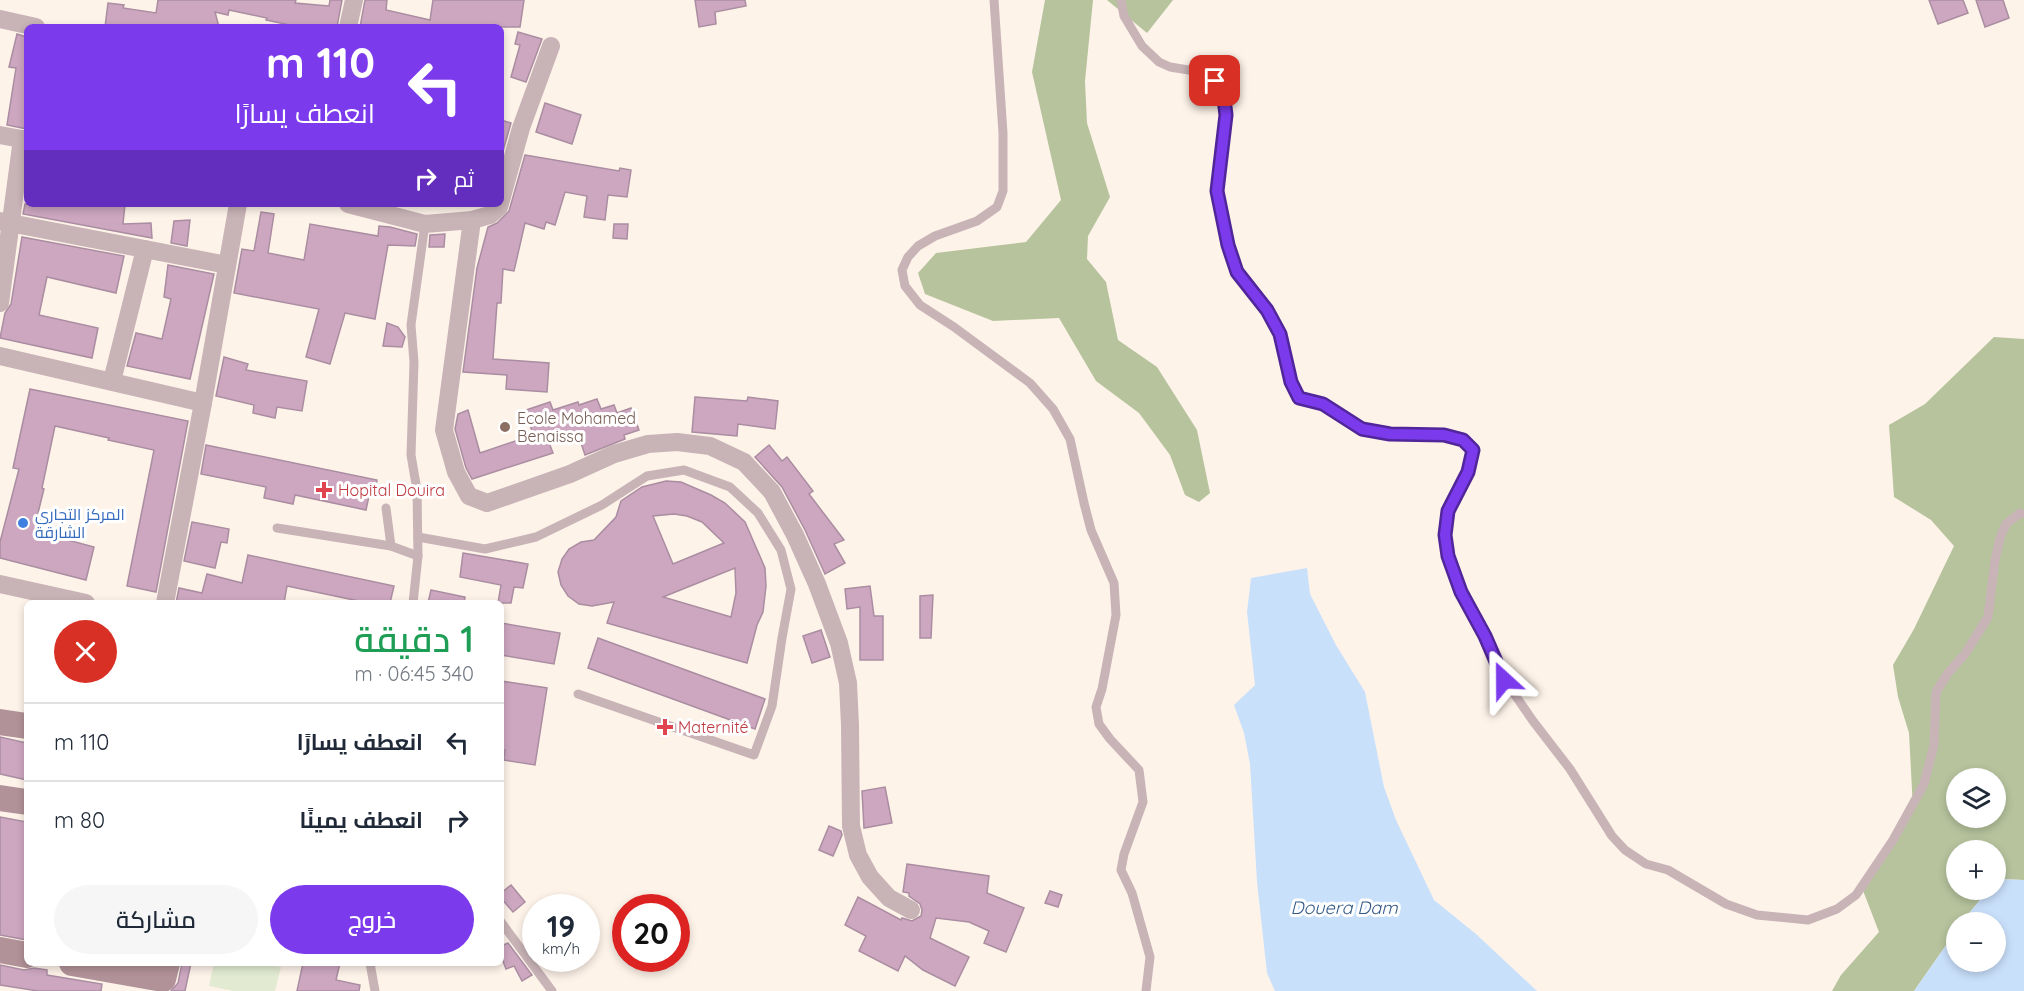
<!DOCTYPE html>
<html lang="ar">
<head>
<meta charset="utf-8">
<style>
  body { margin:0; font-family:Quicksand,Cairo,sans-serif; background:#f6f6f7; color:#1f2937; direction:rtl; height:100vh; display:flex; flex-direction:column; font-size:22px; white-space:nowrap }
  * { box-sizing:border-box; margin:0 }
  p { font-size:20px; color:#747a83 }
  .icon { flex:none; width:33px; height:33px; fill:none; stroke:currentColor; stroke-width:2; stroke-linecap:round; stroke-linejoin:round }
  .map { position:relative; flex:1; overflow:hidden; direction:ltr }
  .sheet { position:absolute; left:24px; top:600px; width:480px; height:366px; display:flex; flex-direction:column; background:#fff; border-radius:9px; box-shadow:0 3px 9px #0003; direction:rtl }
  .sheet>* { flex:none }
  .top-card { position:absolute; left:24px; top:24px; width:480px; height:183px; border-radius:9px; box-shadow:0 3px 9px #0003; direction:rtl; background:#7c3aed; color:#fff; overflow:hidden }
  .tools { position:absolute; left:1946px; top:768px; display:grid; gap:12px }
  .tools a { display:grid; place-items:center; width:60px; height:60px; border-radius:50%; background:#fff; box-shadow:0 3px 9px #0003; font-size:30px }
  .speed { position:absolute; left:522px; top:894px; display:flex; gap:12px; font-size:30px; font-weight:700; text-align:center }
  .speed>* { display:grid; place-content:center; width:78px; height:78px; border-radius:50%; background:#fff; box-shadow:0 3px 9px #0003; line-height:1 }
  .speed small { font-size:15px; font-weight:400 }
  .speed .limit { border:9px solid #d22; background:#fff; color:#111 }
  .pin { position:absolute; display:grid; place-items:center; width:51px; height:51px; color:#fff; margin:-26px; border-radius:12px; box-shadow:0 3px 9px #0006 }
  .me { position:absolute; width:66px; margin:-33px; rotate:336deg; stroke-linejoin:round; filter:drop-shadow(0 0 4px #0008) }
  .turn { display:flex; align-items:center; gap:21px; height:126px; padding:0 30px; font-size:27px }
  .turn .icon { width:78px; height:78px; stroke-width:2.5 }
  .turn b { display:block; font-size:42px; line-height:51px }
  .then { display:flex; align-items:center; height:57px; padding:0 30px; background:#0003; gap:12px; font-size:22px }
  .round { display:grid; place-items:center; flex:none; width:63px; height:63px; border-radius:32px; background:#f6f6f7 }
  .summary { display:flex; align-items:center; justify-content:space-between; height:102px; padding:0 30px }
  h1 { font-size:36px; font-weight:600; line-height:45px; color:#1e9e55 }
  .cta { display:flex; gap:12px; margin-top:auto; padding:12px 30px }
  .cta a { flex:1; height:69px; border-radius:36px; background:#7c3aed; color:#fff; font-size:24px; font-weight:600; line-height:69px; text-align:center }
  .cta a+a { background:#f6f6f7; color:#1f2937 }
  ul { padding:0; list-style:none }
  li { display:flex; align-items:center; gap:18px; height:78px; padding:0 30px; border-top:2px solid #e0e1e3 }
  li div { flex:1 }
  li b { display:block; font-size:22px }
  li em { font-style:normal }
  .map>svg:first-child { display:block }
</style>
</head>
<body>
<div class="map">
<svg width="2024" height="991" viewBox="0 0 2024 991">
  <rect width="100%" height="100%" fill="#fef3e9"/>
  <polygon fill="#e2ebd2" points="214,963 263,963 281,967 275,991 233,991 209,986"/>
  <g fill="#b6c39d" fill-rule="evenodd">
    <polygon points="1045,0 1093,0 1085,81 1087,123 1110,197 1088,236 1087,259 1106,282 1118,340 1157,367 1197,430 1210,493 1199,502 1185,495 1170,455 1139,413 1096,381 1059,318 993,321 925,294 918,273 936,253 1026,242 1061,200 1032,72"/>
    <polygon points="1107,0 1173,0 1147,33"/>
    <path d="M1994 337 2024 339V880L1997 879 1995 881V850H1956V890H1988L1962 922H1956V931L1914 991H1832L1841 975 1879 932 1862 888 1913 809 1909 733 1898 697 1893 665 1914 629 1954 546 1931 520 1894 497 1889 425 1925 404ZM1956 778H1995V818H1956Z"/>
  </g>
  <g fill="#c9e0fb">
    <polygon points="1307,568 1310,594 1336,645 1365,692 1384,787 1396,820 1434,900 1476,934 1537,991 1275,991 1267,973 1257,882 1250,764 1244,733 1234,705 1255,685 1247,612 1251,578"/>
    <polygon points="1997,879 2024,880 2024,991 1914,991 1956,931 1956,962 1995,962 1995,922 1962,922 1988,890 1995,890 1995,881"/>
  </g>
  <g fill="#cda7c0" stroke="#aa8da1" stroke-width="1.5" fill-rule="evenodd">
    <polygon points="158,0 296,0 295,3 329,6 330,0 342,0 337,27 320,25 320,27 299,27 266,20 267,18 229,10 228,15 215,12 219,27 105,27 108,3 124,5 123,8 156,13"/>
    <polygon points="365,0 387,0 386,10 430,20 433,0 524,0 520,27 360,27"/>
    <polygon points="695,0 745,0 746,6 715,12 716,24 699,27"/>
    <polygon points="1929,0 1963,0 1968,13 1938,24"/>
    <polygon points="1976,0 2003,0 2009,18 1985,27"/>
    <polygon points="518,32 542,39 526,82 511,77 520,45 515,44"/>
    <polygon points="17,34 27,37 27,129 7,125 16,68 9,67"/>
    <polygon points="545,103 581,115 572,144 536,132"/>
    <polygon points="501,120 511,123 501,158"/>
    <polygon points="525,155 619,171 620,168 631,170 627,197 608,195 605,220 584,217 587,196 565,192 555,225 546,222 544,229 525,223 514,271 503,269 501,303 497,303 493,359 549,363 547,392 506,389 507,375 463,372 477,268 488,227 497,223 509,211"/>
    <polygon points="25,204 125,204 123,224 151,223 152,238 23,214"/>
    <polygon points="261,212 274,214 268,253 304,260 310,224 378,236 379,226 390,227 417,234 415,246 388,245 375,319 345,313 330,364 306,357 319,309 234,293 242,249 254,251"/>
    <polygon points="190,220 187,246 171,243 174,221"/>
    <polygon points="614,224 628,224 627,239 613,238"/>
    <polygon points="445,234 444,247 429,247 430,235"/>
    <polygon points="22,237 124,256 116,293 47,277 39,315 98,328 92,358 0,338 5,313 11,304"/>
    <polygon points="168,265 214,274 190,379 127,366 136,333 162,339 171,299 164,297"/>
    <polygon points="387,323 398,327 405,337 402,347 383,346"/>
    <polygon points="224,357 248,364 246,370 307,381 302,411 277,407 275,418 253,413 254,405 216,396"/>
    <polygon points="30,389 188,421 156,592 127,586 154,450 108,440 109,438 55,426 42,488 44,489 38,513 45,534 94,547 86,580 0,558 0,542 19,469 13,468"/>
    <polygon points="695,397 747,401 748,397 778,401 775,429 738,424 737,436 692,432"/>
    <polygon points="597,399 601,409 614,405 617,413 631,408 639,430 624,435 625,439 585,455 580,440 576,442 573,434 548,440 553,453 472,479 466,468 455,429 458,414 468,410 480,453 533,435 526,410 550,402 553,410 578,402 579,405"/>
    <polygon points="206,445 377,480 374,497 369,496 366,510 295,495 293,504 264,498 266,487 201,474"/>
    <polygon points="769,445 782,461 787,457 813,491 809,494 844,540 834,544 845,563 825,574 805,530 782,487 755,457"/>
    <path d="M666 481 681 482 711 495 725 503 745 522 765 568 766 586 763 612 757 625 747 663 607 623 614 602 592 606 579 604 568 596 561 585 558 572 562 559 569 549 581 542 594 540 616 517 621 501 642 487ZM674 514 687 516 702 522 724 543 673 564 653 516ZM735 568 736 593 731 617 663 597Z"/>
    <polygon points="192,522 229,529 227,543 221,542 215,568 184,561"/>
    <polygon points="463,553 528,564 523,588 514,587 511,603 498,603 501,585 460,577"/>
    <polygon points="248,555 394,586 390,603 368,603 287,586 284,603 176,603 179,588 202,593 207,574 242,583"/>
    <polygon points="870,586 874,616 883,616 883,660 860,660 860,607 847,609 845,589"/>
    <polygon points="431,590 465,597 464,603 428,603"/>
    <polygon points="933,595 931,638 920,638 920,596"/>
    <polygon points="501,623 560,633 554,664 501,655"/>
    <polygon points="821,630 830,657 812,663 803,636"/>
    <polygon points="598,638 765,699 755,729 588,668"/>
    <polygon points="501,681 547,688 535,765 504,760 505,750 501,750"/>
    <polygon points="0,737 27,743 27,780 0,774"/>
    <polygon points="885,787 892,823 864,828 862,791"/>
    <polygon points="0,817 27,822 27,940 0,935"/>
    <polygon points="829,826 841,831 842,835 833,856 819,850"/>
    <polygon points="907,864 989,876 987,893 1024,908 1006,952 984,943 989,931 969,922 936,918 930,938 969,957 955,986 923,970 905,956 898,971 859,951 866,936 845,925 858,897 901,920 902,918 912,921 921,916 922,910 920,904 909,896 909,893 903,892"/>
    <polygon points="511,885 525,902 513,912 501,898 501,893"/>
    <polygon points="1050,891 1062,895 1058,907 1045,903"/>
    <polygon points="508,943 532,975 522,981 514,966 506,969 501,956 501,946"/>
    <polygon points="182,963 191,963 185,991 171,991 178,983"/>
    <polygon points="303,963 340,963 336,980 360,985 359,991 297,991"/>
    <polygon points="0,965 24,970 34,968 47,970 47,975 102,984 101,991 38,991 0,985"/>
  </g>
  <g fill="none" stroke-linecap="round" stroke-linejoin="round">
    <g stroke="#c8b3b7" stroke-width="9">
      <polyline points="994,0 1003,133 1003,191 997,207 977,221 935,236 918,246 908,257 902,270 905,286 920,305 954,327 1030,383 1053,409 1070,439 1084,503 1091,530 1114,583 1116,615 1102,689 1096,707 1099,724 1110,739 1139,770 1143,802 1124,854 1121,870 1132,893 1150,957 1146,991"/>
      <polyline points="1121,0 1124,16 1142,46 1159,62 1170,67 1201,72 1215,81 1223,91 1226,115 1218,175 1219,209 1237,272 1267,310 1280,334 1291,382 1299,398 1322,404 1362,429 1390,434 1444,435 1463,440 1473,450 1468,472 1448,511 1445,535 1448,556 1461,592 1485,636 1504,679 1533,721 1570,769 1612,836 1625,850 1646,864 1668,870 1726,904 1757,915 1808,920 1837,909 1856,895 1893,840 1924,784 1934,745 1936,692 1948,673 1965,654 1988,617 1995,560 2000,538 2006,524 2020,513 2024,514"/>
      <polyline points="386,508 391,546"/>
      <polyline points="277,528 391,546 418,556"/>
      <polyline points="418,537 485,549 536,537 602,505 647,476 684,470 730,487 758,513 781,550 791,589 782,638 772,706 754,755 578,694"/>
      <polyline points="413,603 418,556 417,490 411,455 414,362 411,325 425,224"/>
      <polyline points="501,922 552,991"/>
      <polyline points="370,963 375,991"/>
    </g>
    <g stroke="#c8b3b7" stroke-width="18">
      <polyline points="0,19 36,27"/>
      <polyline points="348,27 354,0"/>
      <polyline points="0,135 27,140"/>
      <polyline points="501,200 521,128 551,46"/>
      <polyline points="348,204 425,224 472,220 490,215 499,207 500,204"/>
      <polyline points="472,220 444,430 456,472 469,496 487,503 570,474 614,454 648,444 677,442 710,446 744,462 772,492 795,535 817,584 839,643 848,683 850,725 851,826 858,855 870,877 889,898 911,910"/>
      <polyline points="0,221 227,265"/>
      <polyline points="0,303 22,139"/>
      <polyline points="0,356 203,403"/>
      <polyline points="112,381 145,249"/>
      <polyline points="0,584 86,603"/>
      <polyline points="165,603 203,403 238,204"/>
    </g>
    <g stroke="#b19298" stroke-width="26">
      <polyline points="0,722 27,726"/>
      <polyline points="0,798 27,802"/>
      <polyline points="0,950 27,955"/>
      <polyline points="72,963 163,979 167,963"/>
    </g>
  </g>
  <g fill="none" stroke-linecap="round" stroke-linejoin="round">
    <g stroke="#51269a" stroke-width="15">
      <polyline id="route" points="1215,81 1223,91 1226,115 1217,191 1228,245 1237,272 1267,310 1280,334 1291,382 1299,398 1323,404 1362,429 1390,434 1444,435 1463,440 1473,450 1468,472 1448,511 1445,535 1448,556 1461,592 1485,636 1504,680"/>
    </g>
    <use href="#route" stroke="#7c3aed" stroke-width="10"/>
  </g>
  <circle fill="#8d6e63" stroke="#fff" stroke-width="2" cx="505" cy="427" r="6"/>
  <g fill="#e0444e" stroke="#fff" stroke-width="2">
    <path d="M321 481h6v6h6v6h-6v6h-6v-6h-6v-6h6z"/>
    <path d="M662 718h6v6h6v6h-6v6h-6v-6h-6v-6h6z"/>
  </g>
  <circle fill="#3f7fe0" stroke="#fff" stroke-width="2" cx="23" cy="523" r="6"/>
  <g text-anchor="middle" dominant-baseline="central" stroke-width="6" stroke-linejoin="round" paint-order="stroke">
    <g font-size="16" fill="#785e54" stroke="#fff" text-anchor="start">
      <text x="517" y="418">Ecole Mohamed<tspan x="517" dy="18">Benaissa</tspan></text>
    </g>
    <g font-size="16" fill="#be3a42" stroke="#fff" text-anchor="start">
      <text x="338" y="490">Hopital Douira</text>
      <text x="678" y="727">Maternité</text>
    </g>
    <g font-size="16" fill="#366cbe" stroke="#fff" text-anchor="start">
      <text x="35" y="514">المركز التجاري<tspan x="35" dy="18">الشارقة</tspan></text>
    </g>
    <g font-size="18" font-style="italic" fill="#325986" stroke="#fff">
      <text x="1344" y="907">Douera Dam</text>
    </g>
  </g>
</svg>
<div class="tools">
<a><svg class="icon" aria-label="layers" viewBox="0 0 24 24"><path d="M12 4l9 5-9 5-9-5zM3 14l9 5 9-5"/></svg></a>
<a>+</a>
<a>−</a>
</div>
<div class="speed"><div>19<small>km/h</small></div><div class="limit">20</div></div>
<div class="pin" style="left:1215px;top:81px;background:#d93025"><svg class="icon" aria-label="arrive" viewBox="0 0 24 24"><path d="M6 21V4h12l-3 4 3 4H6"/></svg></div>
<svg class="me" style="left:1504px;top:680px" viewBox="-20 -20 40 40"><path d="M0-17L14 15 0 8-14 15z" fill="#7c3aed" stroke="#fff" stroke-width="4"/></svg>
<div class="top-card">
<div class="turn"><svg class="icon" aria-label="left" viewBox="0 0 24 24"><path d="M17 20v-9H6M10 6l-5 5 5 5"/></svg><div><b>110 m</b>انعطف يسارًا</div></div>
<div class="then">ثم<svg class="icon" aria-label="right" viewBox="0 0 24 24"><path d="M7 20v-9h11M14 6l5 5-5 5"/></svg></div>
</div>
<section class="sheet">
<div class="summary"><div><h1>1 دقيقة</h1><p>340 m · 06:45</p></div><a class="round" style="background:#d93025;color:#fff"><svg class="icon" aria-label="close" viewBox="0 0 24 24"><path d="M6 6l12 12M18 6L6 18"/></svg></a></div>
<ul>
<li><svg class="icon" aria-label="left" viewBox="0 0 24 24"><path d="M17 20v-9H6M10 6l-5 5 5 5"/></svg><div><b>انعطف يسارًا</b></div><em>110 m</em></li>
<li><svg class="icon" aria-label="right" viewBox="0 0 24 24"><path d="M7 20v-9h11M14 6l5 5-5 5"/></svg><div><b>انعطف يمينًا</b></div><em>80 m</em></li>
</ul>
<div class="cta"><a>خروج</a><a>مشاركة</a></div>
</section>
</div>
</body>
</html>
